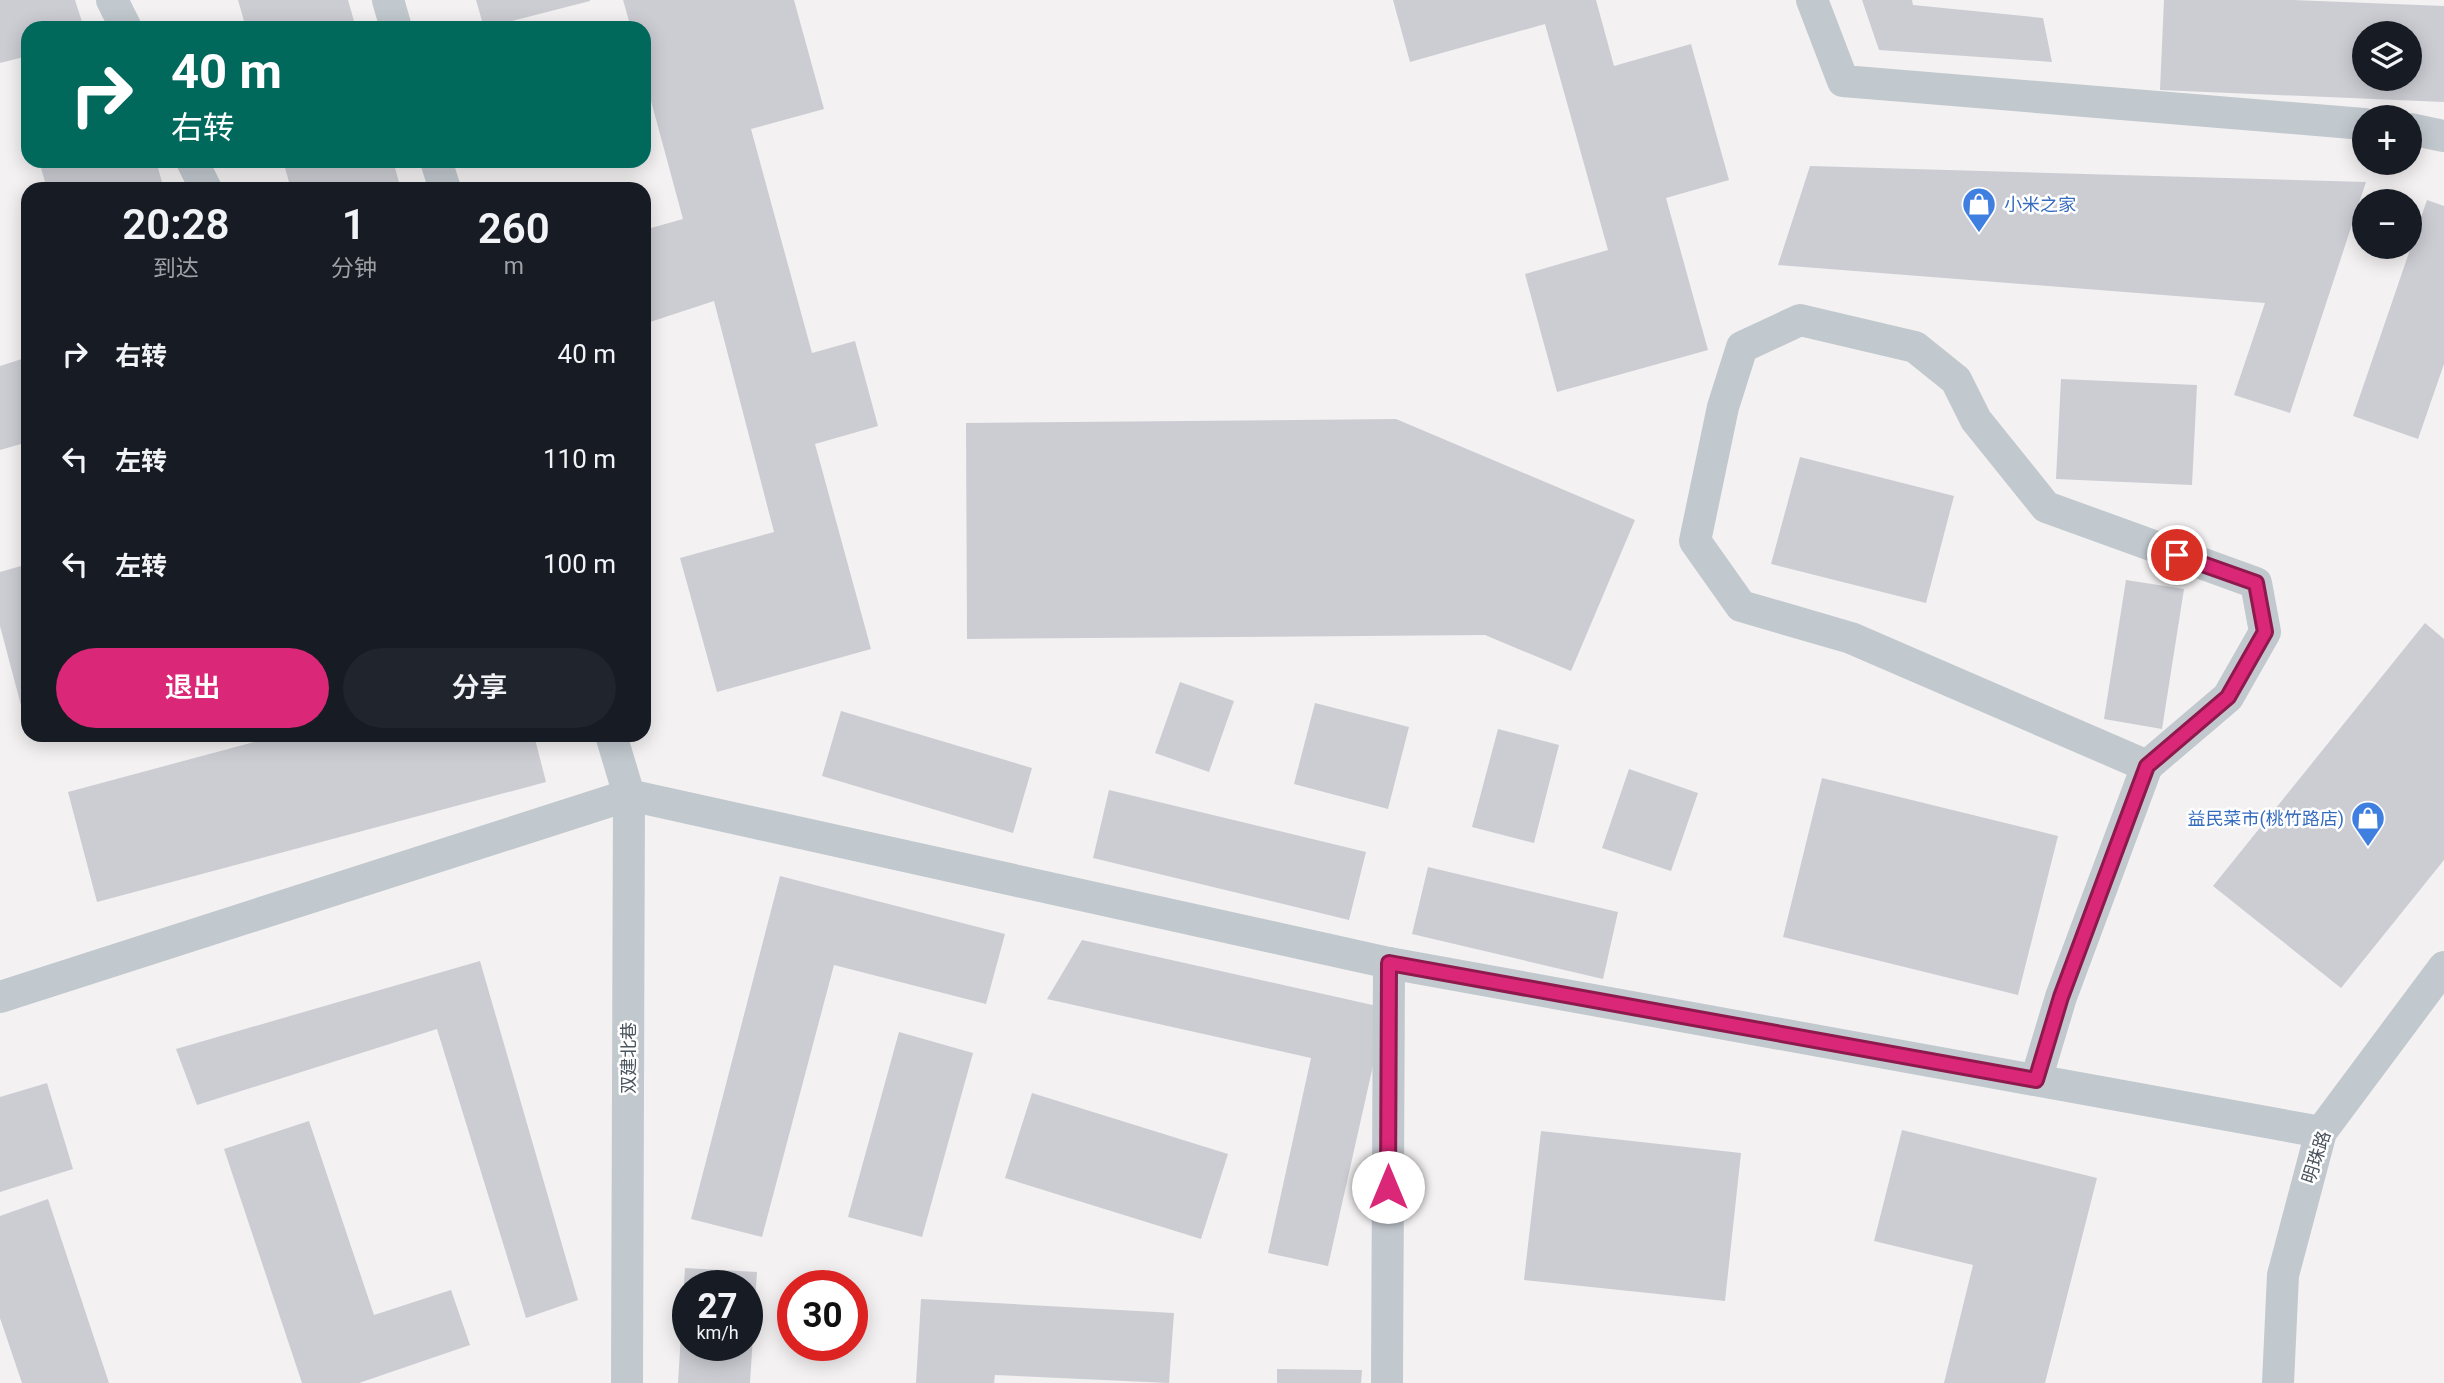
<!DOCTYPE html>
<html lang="zh">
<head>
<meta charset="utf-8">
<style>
  body { margin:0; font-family:Roboto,"Noto Sans SC",sans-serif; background:#20242c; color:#f1f3f6; height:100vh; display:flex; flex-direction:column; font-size:26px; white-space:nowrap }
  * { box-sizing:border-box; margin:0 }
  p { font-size:23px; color:#9ea1a6 }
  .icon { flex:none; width:38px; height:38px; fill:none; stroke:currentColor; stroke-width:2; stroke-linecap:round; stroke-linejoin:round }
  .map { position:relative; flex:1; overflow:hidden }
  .drawer { position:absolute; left:21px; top:182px; width:630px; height:560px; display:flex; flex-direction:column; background:#171b24; border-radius:21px; box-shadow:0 4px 18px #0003 }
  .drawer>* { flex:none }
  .banner { position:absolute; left:21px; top:21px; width:630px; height:147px; border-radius:21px; box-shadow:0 4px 18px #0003; background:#00695c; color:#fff; overflow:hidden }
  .buttons { position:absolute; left:2352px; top:21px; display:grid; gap:14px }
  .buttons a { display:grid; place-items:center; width:70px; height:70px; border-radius:50%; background:#171b24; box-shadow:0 4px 18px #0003; font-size:35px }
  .speed { position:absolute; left:672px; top:1270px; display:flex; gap:14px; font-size:35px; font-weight:700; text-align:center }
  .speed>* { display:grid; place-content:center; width:91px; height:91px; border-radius:50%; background:#171b24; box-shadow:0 4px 18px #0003; line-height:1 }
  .speed small { font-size:18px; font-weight:400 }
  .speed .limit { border:10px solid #d22; background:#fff; color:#111 }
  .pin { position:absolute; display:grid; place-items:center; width:60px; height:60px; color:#fff; margin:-30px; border:4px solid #fff; border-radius:50%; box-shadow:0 2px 7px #0007 }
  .me { position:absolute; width:77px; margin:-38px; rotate:0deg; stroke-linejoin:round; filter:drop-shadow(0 0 5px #0008) }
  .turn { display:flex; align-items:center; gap:24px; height:147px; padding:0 35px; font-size:32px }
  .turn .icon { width:91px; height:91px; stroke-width:2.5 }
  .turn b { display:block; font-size:49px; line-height:60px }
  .eta { display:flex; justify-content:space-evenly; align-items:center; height:119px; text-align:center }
  .eta b { font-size:42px; font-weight:600; line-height:49px }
  .action { display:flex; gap:14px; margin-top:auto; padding:14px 35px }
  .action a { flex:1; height:80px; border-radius:42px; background:#db2777; color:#fff; font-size:28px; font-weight:600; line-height:80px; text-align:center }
  .action a+a { background:#20242c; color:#f1f3f6 }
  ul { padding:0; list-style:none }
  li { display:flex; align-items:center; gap:21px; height:105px; padding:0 35px }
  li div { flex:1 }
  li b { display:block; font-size:26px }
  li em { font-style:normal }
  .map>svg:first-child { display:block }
</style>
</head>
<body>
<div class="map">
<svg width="2444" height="1383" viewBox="0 0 2444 1383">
  <rect width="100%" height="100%" fill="#f3f1f1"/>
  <g fill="#cccdd3" fill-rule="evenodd">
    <polygon points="0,0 75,0 84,28 28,28 28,56 0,63"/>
    <polygon points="238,0 348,0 356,28 246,28"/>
    <polygon points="476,0 590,0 590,1 484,28"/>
    <polygon points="623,0 794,0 824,109 751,129 812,353 855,341 878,426 815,444 871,649 717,692 680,558 774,532 714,301 644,324 644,230 683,219 644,75 644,28 631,28"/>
    <polygon points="1393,0 1596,0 1614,66 1691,44 1729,180 1666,198 1708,350 1557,392 1525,274 1608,250 1545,24 1410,62"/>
    <polygon points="1862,0 1912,0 1913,5 2043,18 2052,62 1879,50"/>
    <path d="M2164 0H2293L2444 6V102L2160 90ZM2364 33H2410V79H2364Z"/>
    <polygon points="39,161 156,161 164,189 47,189"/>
    <polygon points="283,161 393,161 401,189 291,189"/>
    <polygon points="1810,166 2366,182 2290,413 2234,395 2265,303 1778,265"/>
    <polygon points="2427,200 2444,206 2444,364 2418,439 2353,416"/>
    <polygon points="28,357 28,442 0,450 0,366"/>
    <polygon points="2061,379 2197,385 2192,485 2056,479"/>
    <polygon points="1396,419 1635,520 1571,671 1485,635 967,639 966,423"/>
    <polygon points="1800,457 1954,496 1926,603 1771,564"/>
    <polygon points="28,564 28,708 22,709 0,626 0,572"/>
    <polygon points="2126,580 2184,589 2162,729 2104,719"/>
    <polygon points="2425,623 2444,639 2444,860 2341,988 2213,886"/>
    <polygon points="1180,682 1234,701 1209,772 1155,753"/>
    <polygon points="1315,703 1409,727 1388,809 1294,784"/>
    <polygon points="841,711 1032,768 1013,833 822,776"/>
    <polygon points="1498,729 1559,745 1534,843 1472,827"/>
    <polygon points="280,735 534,735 546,782 97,902 68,792"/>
    <polygon points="1629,769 1698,793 1671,871 1602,848"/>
    <polygon points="1822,778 2058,836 2018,995 1783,937"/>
    <polygon points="1109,790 1366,852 1349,920 1093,858"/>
    <polygon points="1428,867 1618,912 1603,979 1412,934"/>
    <polygon points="780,876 1005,934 986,1004 834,965 762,1237 691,1219"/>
    <polygon points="1082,940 1386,1008 1328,1266 1268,1253 1311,1058 1047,999"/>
    <polygon points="480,961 578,1300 526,1318 437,1029 197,1105 176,1049"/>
    <polygon points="899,1032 973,1053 922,1237 848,1217"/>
    <polygon points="47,1083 73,1169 0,1192 0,1097"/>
    <polygon points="1032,1093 1228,1154 1201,1239 1005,1178"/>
    <polygon points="309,1121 374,1315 451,1290 470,1345 359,1383 302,1383 224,1149"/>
    <polygon points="1902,1130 2097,1178 2045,1383 1944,1383 1973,1265 1874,1241"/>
    <polygon points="1541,1131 1741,1153 1725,1301 1524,1280"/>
    <polygon points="48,1199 109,1383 22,1383 0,1318 0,1216"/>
    <path d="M685 1268 757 1272 750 1383H678ZM688 1286H747V1346H688Z"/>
    <polygon points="921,1299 1174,1313 1169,1383 995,1375 994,1383 916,1383"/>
    <polygon points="1277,1369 1362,1370 1361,1383 1277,1383"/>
  </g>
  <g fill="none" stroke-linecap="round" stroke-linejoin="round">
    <g stroke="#c1c8ce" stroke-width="32">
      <polyline points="112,0 126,28"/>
      <polyline points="388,0 396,28"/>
      <polyline points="1812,0 1843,81 2364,124"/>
      <polyline points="2410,129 2444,136"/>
      <polyline points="192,161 206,189"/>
      <polyline points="436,161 445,189"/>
      <polygon points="1800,320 1915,347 1956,380 1976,420 2046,507 2256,583 2265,632 2228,697 2147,766 1851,638 1741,606 1695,541 1723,407 1742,347"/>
      <polyline points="611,735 629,795 627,1383"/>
      <polyline points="0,997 629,795 1389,963 2321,1132"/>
      <polyline points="2036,1080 2061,997 2147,766"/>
      <polyline points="1387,1383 1389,963"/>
      <polyline points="2278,1383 2283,1275 2321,1132 2444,967"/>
    </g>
  </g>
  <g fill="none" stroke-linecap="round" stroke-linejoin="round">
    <g stroke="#8e194d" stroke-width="18">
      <polyline id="route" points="1388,1187 1389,963 2036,1080 2061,997 2147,766 2228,697 2265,632 2256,583 2177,555"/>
    </g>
    <use href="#route" stroke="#db2777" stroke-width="12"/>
  </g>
  <defs>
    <g id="shop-pin" transform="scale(1.75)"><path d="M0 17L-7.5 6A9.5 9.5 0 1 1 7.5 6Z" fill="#3f7fe0" stroke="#fff"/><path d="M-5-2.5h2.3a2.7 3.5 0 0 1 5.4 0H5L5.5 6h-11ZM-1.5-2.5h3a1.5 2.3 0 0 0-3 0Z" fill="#fff"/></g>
  </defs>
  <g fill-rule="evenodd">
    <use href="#shop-pin" x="1979" y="204"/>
    <use href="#shop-pin" x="2368" y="818"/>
  </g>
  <g text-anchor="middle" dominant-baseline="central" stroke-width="5" stroke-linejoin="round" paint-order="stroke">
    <g font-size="18" fill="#366cbe" stroke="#fff" text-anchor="start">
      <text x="2004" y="204">小米之家</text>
      <text x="2344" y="818" text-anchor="end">益民菜市(桃竹路店)</text>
    </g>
    <g font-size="18" fill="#4b545d" stroke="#fff">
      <text transform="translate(628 1058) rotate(-90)">双建北巷</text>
      <text transform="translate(2316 1157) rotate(-72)">明珠路</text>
    </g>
  </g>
</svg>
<div class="buttons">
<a><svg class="icon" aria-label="layers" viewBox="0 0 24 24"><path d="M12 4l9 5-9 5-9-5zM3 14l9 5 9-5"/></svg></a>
<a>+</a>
<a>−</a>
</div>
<div class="speed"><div>27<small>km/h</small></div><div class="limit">30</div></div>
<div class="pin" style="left:2177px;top:555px;background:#d93025"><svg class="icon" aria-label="arrive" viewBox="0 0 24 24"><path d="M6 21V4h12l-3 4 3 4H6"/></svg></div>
<svg class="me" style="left:1388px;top:1187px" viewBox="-20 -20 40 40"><circle r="19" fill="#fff"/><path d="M0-13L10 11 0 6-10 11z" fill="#db2777"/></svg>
<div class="banner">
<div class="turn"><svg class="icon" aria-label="right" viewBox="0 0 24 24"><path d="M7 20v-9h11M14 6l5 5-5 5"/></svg><div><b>40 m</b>右转</div></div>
</div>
<section class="drawer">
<div class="eta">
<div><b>20:28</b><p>到达</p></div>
<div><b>1</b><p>分钟</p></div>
<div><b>260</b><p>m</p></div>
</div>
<ul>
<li><svg class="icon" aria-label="right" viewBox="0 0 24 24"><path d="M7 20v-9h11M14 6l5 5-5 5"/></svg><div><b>右转</b></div><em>40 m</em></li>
<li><svg class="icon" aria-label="left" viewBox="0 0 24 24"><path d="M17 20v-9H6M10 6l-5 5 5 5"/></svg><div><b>左转</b></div><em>110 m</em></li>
<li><svg class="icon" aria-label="left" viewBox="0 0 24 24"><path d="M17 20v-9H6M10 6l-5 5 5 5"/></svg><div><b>左转</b></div><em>100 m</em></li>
</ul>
<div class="action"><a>退出</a><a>分享</a></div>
</section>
</div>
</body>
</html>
